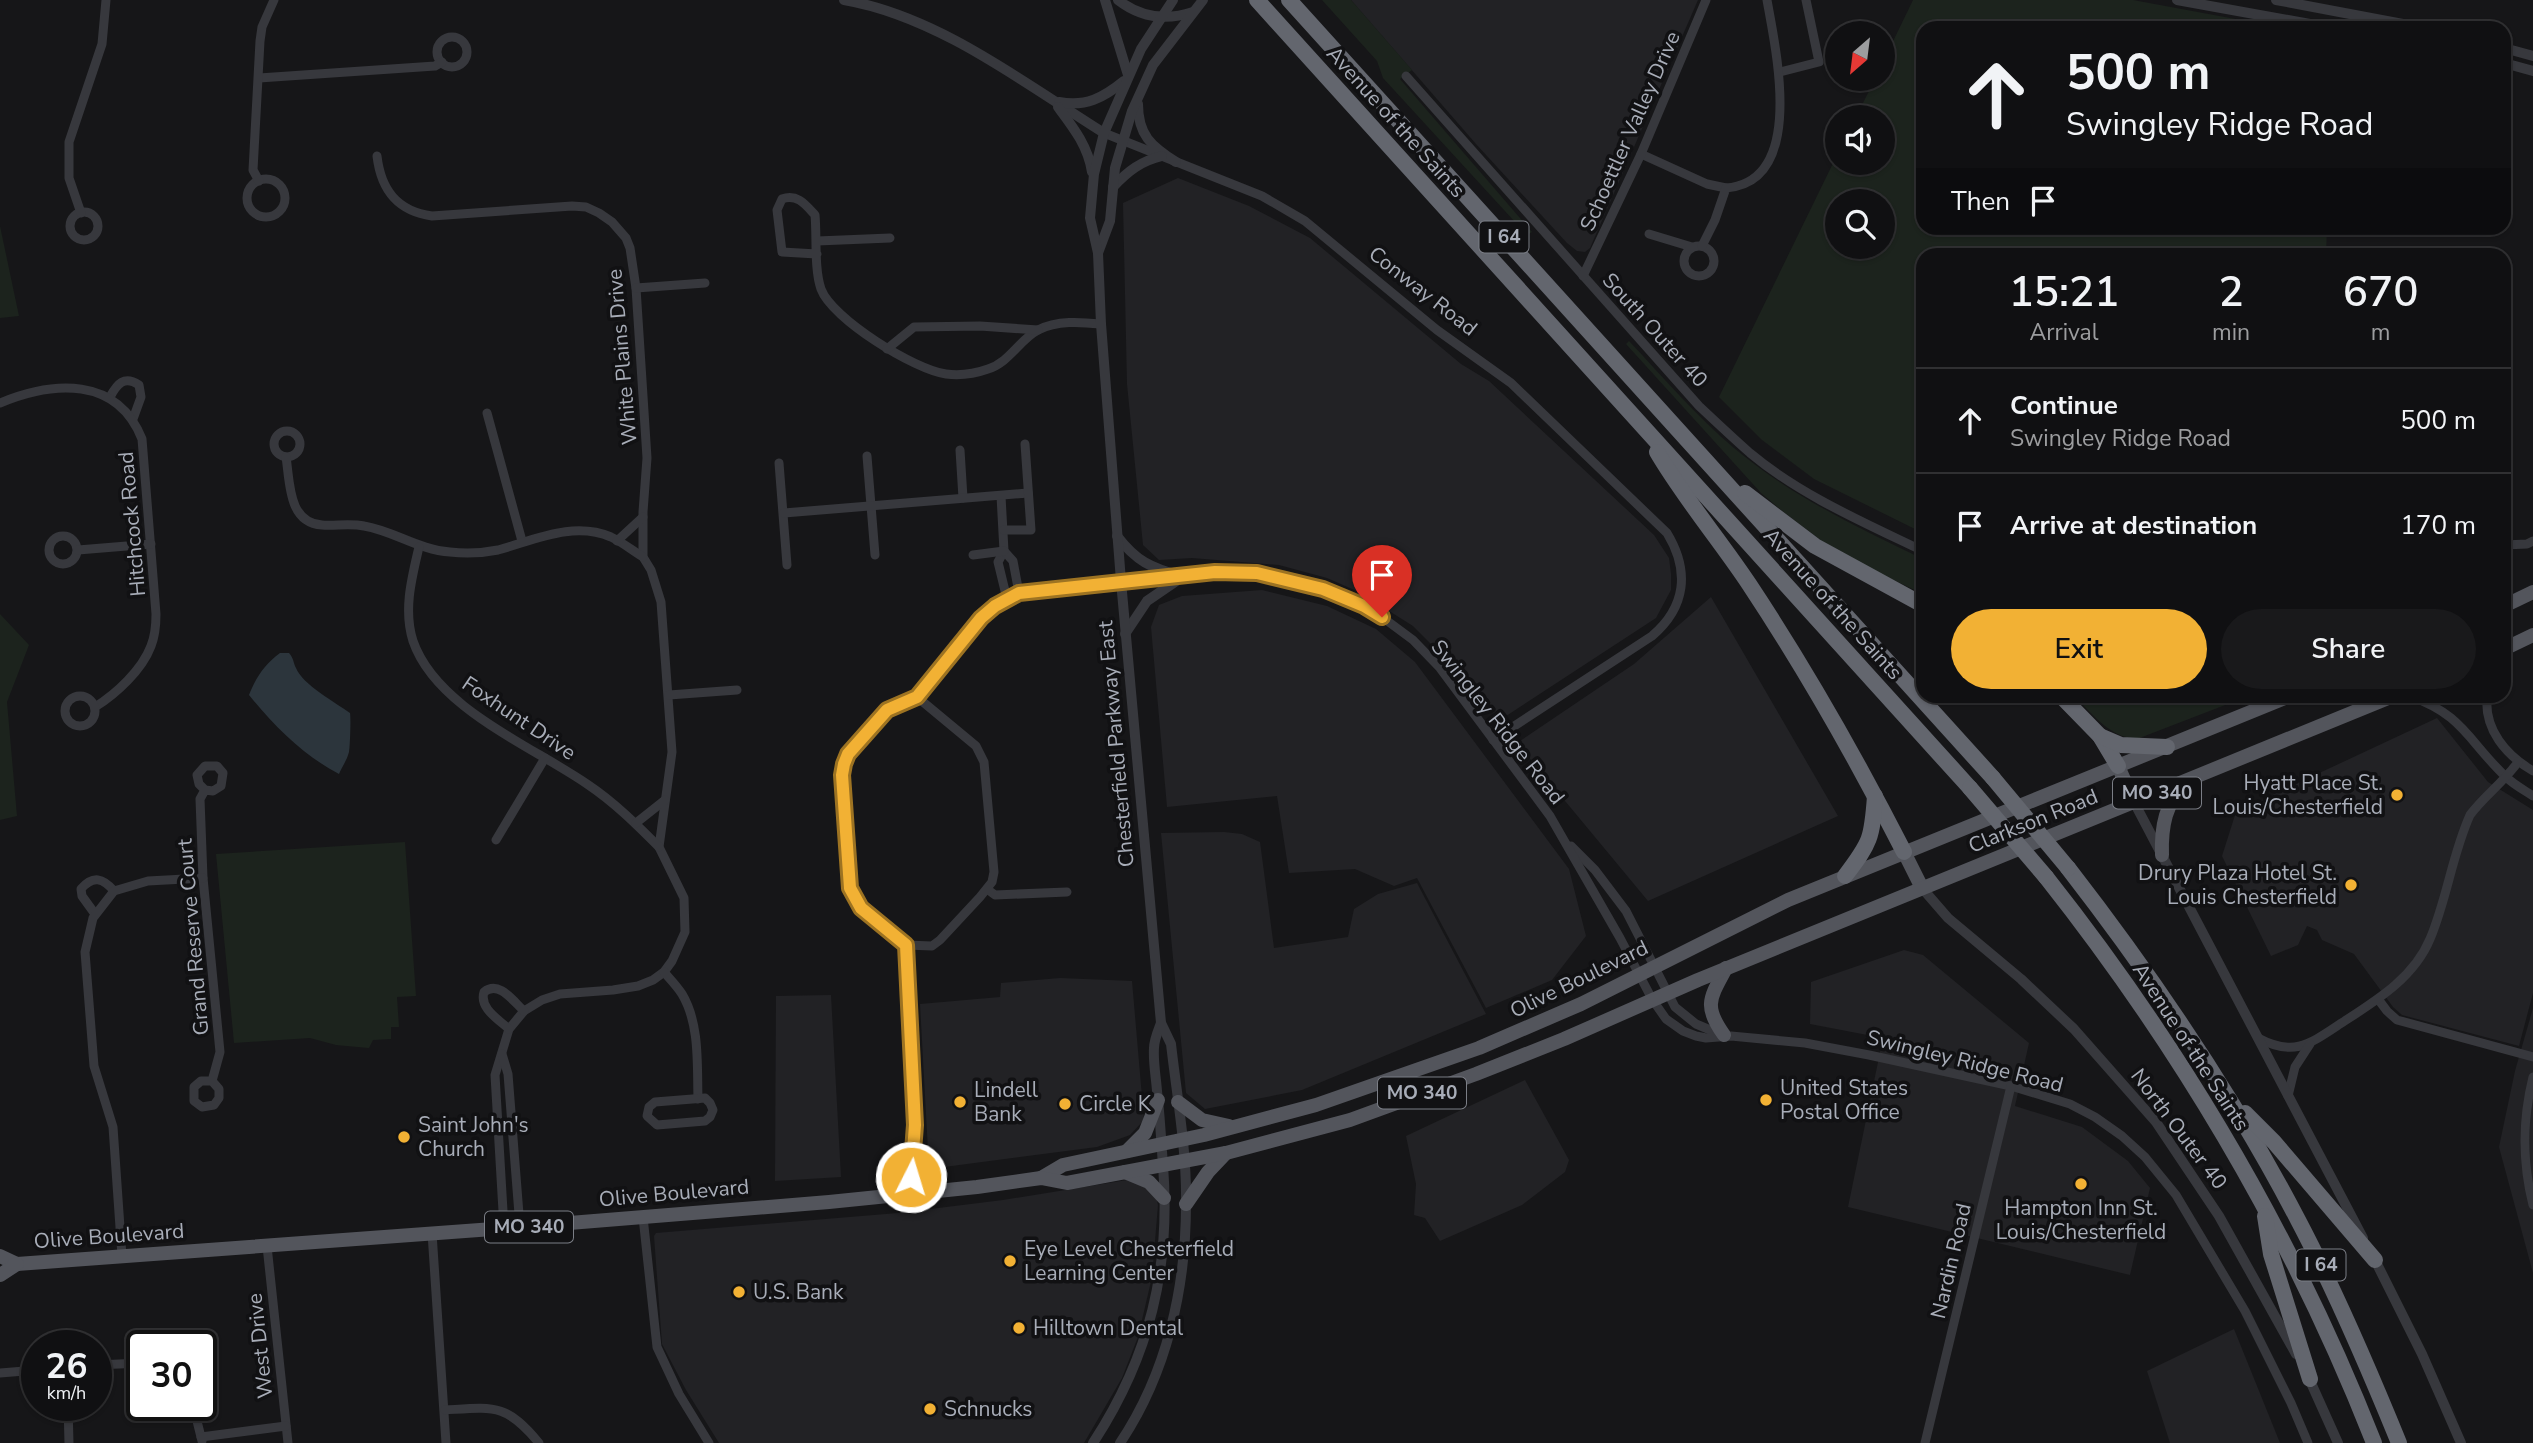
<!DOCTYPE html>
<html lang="en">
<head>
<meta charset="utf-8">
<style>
  body { margin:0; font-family:"Nunito Sans",sans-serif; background:#19191b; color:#f1f3f6; height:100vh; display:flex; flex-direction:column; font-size:26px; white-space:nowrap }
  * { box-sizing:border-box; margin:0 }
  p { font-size:23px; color:#9c9d9f }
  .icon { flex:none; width:38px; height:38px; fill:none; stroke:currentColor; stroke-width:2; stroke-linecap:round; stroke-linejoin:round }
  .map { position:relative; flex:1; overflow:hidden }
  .details { position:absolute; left:1916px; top:248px; width:595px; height:455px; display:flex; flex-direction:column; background:#101012; border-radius:21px; box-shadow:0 2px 5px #0004,0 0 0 2px #303032 }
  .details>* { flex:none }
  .banner { position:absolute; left:1916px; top:21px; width:595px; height:214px; border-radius:21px; box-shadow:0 2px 5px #0004,0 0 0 2px #303032; background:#101012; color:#f1f3f6; overflow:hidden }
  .needle { width:46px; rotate:208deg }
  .buttons { position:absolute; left:1825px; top:21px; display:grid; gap:14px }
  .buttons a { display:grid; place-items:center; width:70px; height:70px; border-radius:50%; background:#101012; box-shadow:0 2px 5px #0004,0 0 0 2px #303032; font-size:35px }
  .speed { position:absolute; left:21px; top:1330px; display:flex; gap:14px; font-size:35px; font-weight:700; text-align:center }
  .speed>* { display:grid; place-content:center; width:91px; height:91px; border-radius:50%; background:#101012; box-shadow:0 2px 5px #0004,0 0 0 2px #303032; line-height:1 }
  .speed small { font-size:18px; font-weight:400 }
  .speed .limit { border:4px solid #111; border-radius:10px; background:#fff; color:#111 }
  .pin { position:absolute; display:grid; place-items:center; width:60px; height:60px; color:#fff; margin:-72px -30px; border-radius:50% 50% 50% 0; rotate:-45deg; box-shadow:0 0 7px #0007 }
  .pin .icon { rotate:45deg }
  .me { position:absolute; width:77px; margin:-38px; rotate:5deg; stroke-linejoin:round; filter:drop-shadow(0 0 5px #0008) }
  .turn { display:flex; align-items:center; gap:24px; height:147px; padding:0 35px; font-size:32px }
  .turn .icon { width:91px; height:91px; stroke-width:2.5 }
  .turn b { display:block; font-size:49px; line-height:60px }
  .then { display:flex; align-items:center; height:66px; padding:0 35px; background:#0003; gap:14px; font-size:26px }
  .eta { display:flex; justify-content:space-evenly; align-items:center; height:119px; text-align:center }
  .eta b { font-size:42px; font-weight:600; line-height:49px }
  .primary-button { display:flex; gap:14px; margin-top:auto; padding:14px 35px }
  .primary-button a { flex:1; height:80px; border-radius:42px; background:#f2b134; color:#111; font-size:28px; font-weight:600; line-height:80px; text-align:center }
  .primary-button a+a { background:#19191b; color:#f1f3f6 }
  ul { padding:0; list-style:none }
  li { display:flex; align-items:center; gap:21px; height:105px; padding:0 35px; border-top:2px solid #303032 }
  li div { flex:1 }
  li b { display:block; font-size:26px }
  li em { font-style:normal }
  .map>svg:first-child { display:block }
</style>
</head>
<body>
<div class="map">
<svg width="2533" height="1443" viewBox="0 0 2533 1443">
  <rect width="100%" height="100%" fill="#161618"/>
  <g fill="#222225">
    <polygon points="1351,0 1698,0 1590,248 1585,252 1577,251 1567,243 1476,144"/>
    <polygon points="1178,178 1249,206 1310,238 1461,364 1489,381 1654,535 1669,558 1671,574 1671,590 1656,618 1500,720 1488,709 1446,659 1413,626 1359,592 1327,578 1279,565 1192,558 1159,560 1143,545 1127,384 1123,203"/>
    <polygon points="1262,590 1327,606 1376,629 1415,662 1569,869 1586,936 1552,980 1486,1008 1417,878 1394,886 1355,869 1289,873 1277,796 1167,807 1151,627 1159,605 1182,596"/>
    <polygon points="1711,597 1838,816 1648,901 1517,743 1634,664"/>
    <polygon points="2437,718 2488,782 2533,810 2533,993 2519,1046 2402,1015 2393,1007 2354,954 2322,940 2317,930 2307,926 2298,945 2271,956 2222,856 2236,812"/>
    <polygon points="1224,832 1242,834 1260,842 1274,948 1348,937 1354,909 1378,894 1417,883 1486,1014 1302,1090 1205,1109 1186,1093 1161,833"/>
    <polygon points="1904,950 1923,955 2029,1043 2015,1106 2082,1127 2128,1161 2150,1188 2130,1275 1848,1207 1883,1038 1810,1024 1811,982"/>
    <polygon points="1060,978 1132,981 1144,1120 1130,1135 1097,1147 929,1169 920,1004 1000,997 1001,983"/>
    <polygon points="831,995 841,1177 775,1181 776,996"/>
    <polygon points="2533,1008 2533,1273 2499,1147 2515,1071"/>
    <polygon points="1525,1080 1569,1160 1565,1172 1522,1205 1440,1241 1425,1218 1414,1215 1416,1184 1406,1136"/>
    <polygon points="1127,1180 1141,1184 1156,1197 1158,1205 1152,1277 1138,1337 1122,1378 1084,1443 719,1443 686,1390 662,1344 654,1236 656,1233 898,1213 1003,1200"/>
    <polygon points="2234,1329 2280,1443 2170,1443 2147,1371"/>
  </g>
  <g fill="#1c231d" fill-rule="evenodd">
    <polygon points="1322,0 1351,0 1412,70 1400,79 1532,232 1527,235 1383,78 1377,61"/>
    <path d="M1913 0H2133L2257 23 2262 28H1923V228H2327L2326 255 1923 256V533L1814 479 1762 440 1719 397 1837 155 1838 163H1883V117H1856L1875 79H1883V62ZM1883 201V247H1838V201Z"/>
    <polygon points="0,226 19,316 0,318"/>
    <path d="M1629 341C1663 377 1696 416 1734 448 1791 496 1857 527 1923 559V594L1858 563 1822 541 1786 514 1761 493 1626 344Z"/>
    <polygon points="0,614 29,645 7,702 17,816 0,820"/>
    <path d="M2075 697H2246L2137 739C2109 737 2094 715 2075 697Z"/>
    <polygon points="405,842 416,996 397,997 399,1027 391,1027 391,1039 373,1040 369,1048 336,1045 310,1038 234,1043 216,854"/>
  </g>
  <path fill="#2c353c" d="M280 653H289C294 659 293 662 296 668 302 684 336 703 350 713 351 717 350 749 349 752 347 760 342 767 339 774 303 755 275 727 249 695 256 677 265 664 280 653Z"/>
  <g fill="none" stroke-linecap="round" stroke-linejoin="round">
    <g stroke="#37383d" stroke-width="9">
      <circle cx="452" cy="52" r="15"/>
      <polyline points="1780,72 1819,62 1806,0"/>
      <path d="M1406 76 1699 406C1716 422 1733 438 1750 453 1800 495 1865 523 1923 551"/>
      <polyline points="259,78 435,66 442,62"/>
      <path d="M1104 133 1262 196 1305 221 1437 330 1511 383 1667 533C1690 571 1686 607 1652 636L1493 740"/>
      <polyline points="1641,154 1707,184 1726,188"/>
      <path d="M377 156C381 190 397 211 432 216L572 206 586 207 599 213 612 222 626 238 630 248 636 288 647 458 643 512V557L651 570 661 602 672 752 659 847 684 898 685 932 672 961 664 972 653 980 638 986 613 990 560 994 542 1000 524 1011 509 1029 495 1075 504 1228"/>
      <circle cx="266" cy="198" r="19"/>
      <polyline points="259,181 253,170 260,41 262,27 274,0"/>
      <circle cx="84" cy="226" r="14"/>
      <polyline points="81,213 69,178 69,142 102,44 106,0"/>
      <polyline points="1649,234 1692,247"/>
      <polyline points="817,241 890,238"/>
      <circle cx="1699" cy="261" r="15"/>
      <path d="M1702 246 1715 220 1726 188C1806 182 1776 51 1767 0"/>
      <path d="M817 254 782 252 777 210 782 199C797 193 806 205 815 215 817 236 814 269 821 289 832 319 915 370 946 374 961 376 974 374 988 369 1010 362 1019 340 1038 330 1057 320 1081 322 1101 324"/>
      <polyline points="1583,276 1641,154 1706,0"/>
      <polyline points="636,288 705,283"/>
      <polyline points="887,349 914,327 980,326 1038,330"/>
      <path d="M110 397C117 384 124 375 139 385L141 397 133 419"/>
      <path d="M0 403C53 381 117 376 142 439L156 614C156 625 155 636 151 646 142 670 116 694 95 707"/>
      <polyline points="487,413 522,541"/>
      <circle cx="287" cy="444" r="13"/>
      <polyline points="960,450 963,498"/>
      <polyline points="867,456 875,555"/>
      <path d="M286 457C290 482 288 523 322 525 336 526 350 523 364 526 394 531 419 550 450 552 466 554 483 553 498 550 535 540 573 521 611 537 622 542 633 551 643 557"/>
      <polyline points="779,463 787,565"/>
      <polyline points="1001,496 1004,551 998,562 1007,599"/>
      <polyline points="784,513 1028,493"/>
      <polyline points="1004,530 1031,530 1025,444"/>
      <circle cx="63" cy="550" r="14"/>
      <polyline points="617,541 643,517"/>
      <polyline points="2504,545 2527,544 2533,541"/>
      <path d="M419 547C412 577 403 610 413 641 436 708 532 746 587 784 614 802 636 824 659 847"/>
      <polyline points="78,550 151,544"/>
      <polyline points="1004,551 1013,561 1019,593"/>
      <polyline points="973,555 1004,551"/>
      <polyline points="669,695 737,690"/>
      <circle cx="80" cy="711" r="15"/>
      <path d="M2409 696C2463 714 2468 741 2506 777 2513 784 2524 790 2533 796"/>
      <path d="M2487 696C2484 730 2506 755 2533 771"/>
      <polyline points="205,790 213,791 221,786 223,773 217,766 205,766 197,775 199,784 205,790 200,799 203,878 220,1052 212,1081 201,1081 194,1087 194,1101 202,1107 214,1105 219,1098 219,1089 212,1081"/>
      <polyline points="636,823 665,800"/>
      <polyline points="496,840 545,758"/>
      <polyline points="1571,846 1595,870 1626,911 1675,1007 1696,1024 1722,1035"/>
      <polyline points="987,889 995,895 1067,892"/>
      <path d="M95 914 82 896 81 889C93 875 103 878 114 891"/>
      <polyline points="906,945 932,946 940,940 980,897 992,882 994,872 984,762 976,746 917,697"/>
      <path d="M664 972C670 979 677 986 682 994 700 1024 697 1065 698 1099"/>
      <polyline points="2378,999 2387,1011 2397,1020 2533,1057"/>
      <path d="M509 1029C498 1019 479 1008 484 992 499 980 513 1001 524 1011"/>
      <path d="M2258 1038C2292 1056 2307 1046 2337 1026 2372 1003 2413 980 2430 939 2447 899 2452 855 2470 815 2484 796 2504 782 2518 762"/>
      <polyline points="502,1054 508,1074 520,1227"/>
      <path d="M2533 1077C2522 1121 2522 1161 2533 1205"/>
      <polyline points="2288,1096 2295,1067 2310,1044"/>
      <polygon points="705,1098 710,1103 713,1110 710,1117 705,1121 657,1125 647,1116 649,1107 655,1102"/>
      <polyline points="914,1194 911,1177 915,1125 906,945 861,908 850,888 842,775 844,764 848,754 878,718 887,710 917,697 981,618 995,606 1019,593 1215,572 1257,573 1323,589 1364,606 1382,617 1413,640 1440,668 1550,816 1620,938 1652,999 1666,1019 1683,1031 1696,1036 1706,1038 1731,1036 1805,1043 1869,1055 2011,1086 2070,1104 2095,1117 2122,1136 2145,1157 2176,1195 2245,1311 2291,1403 2308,1443"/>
      <polyline points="643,1217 657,1347 679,1394 709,1443"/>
      <polyline points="432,1233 446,1443"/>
      <polyline points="267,1246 288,1443"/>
      <polyline points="122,1256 113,1127 94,1066 85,952 93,918 114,891 148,881 203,878"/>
      <polyline points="96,1365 142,1363"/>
      <polyline points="0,1373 37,1370"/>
      <polyline points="68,1405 69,1443"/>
      <polyline points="193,1405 202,1441"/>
      <path d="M445 1410C494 1407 506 1403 539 1443"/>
      <polyline points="201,1437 286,1426"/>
      <polyline points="1925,1443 2011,1086"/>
    </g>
    <g stroke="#37383d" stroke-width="10">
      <path d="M844 0C938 16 1024 83 1104 133"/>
      <polyline points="1105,0 1128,75"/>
      <path d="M1118 0C1140 17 1166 21 1193 12"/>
      <polyline points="2177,0 2332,28"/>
      <polyline points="2276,0 2424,28"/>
      <polyline points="2504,48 2533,56"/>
      <polyline points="2504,63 2533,71"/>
      <path d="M1059 102C1086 107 1103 98 1124 81"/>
      <path d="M1138 104C1138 135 1151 146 1176 162"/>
      <path d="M1058 107C1073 127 1088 146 1092 172"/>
      <path d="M1113 187C1128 171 1141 161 1162 156"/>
      <polyline points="1098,253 1110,221 1115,168 1132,111 1153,65 1203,0"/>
      <path d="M1117 536C1136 561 1151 568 1181 576"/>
      <polyline points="1125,634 1147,601 1185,575"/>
      <polyline points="2134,802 2363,1238"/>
      <polyline points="1922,888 1948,918 2021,979 2074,1029 2156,1122 2219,1216 2296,1354"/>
      <polyline points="2373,1256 2422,1354 2461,1443"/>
      <polyline points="2307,1374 2338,1443"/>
      <path d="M1093 1443C1150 1356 1171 1268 1163 1165 1161 1140 1160 1115 1157 1091 1156 1077 1153 1062 1154 1048 1154 1040 1158 1031 1161 1023"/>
      <path d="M1120 1443C1167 1373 1186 1288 1186 1204 1187 1151 1177 1097 1171 1044L1161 1023 1121 581 1101 324 1098 253 1090 218 1094 174 1104 133 1141 49 1173 0"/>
    </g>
    <g stroke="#53555c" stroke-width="14">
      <polyline points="2504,606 2533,592"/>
      <polyline points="2504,649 2533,635"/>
      <polyline points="2118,766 2134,802"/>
      <polyline points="1904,852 1922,888"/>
      <path d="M2162 855C2161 828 2165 801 2187 783"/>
      <path d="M1724 1035C1703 1006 1710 998 1726 968"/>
      <polyline points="1178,1102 1202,1120 1229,1126"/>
      <polyline points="1127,1151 1145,1133 1158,1100"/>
      <polyline points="1125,1172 1149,1182 1164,1198"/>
      <polyline points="1041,1178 1063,1165 1204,1135 1316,1105 1479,1048 1581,1004 1788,900 2290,696"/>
      <polyline points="1186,1204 1208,1172 1226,1153"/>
      <polyline points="0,1256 17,1264 520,1227 829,1202 977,1187 1041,1178 1067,1183 1226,1153 1350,1120 1476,1074 1564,1039 1698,980 2393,696"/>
      <polyline points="0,1275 17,1264"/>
    </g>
    <g stroke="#63666e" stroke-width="16">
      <polyline points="1257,0 1970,788"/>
      <polyline points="1289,0 1993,778"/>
      <path d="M1657 452C1684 498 1719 539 1749 584 1806 670 1857 760 1904 852"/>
      <polyline points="1745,493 1815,546 1923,605"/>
      <polyline points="2061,696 2100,736 2118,766"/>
      <polyline points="2100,736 2121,745 2167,747"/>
      <path d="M2068 868C2154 979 2233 1095 2298 1220 2336 1292 2368 1367 2399 1443"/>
      <path d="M1845 876C1871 842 1872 838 1875 796"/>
      <path d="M2046 877C2182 1049 2294 1239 2374 1443"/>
      <polyline points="2245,1113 2274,1142 2375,1260"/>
      <polyline points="2265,1216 2271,1254 2310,1379"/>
    </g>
    <g stroke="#63666e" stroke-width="16">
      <polyline points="1993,778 2068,868"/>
      <polyline points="1970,788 2046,877"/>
    </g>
  </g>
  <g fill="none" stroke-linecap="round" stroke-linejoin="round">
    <g stroke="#9d7322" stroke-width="18">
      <polyline id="route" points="911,1177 915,1125 906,945 861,908 850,888 842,775 844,764 848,754 887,710 917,697 981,618 995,606 1019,593 1215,572 1257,573 1323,589 1364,606 1382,617"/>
    </g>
    <use href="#route" stroke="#f2b134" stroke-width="12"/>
  </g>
  <g fill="#f2b134" stroke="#111113" stroke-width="2.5">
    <circle cx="2397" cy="795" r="7"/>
    <circle cx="2351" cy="885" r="7"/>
    <circle cx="1766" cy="1100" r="7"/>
    <circle cx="960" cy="1102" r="7"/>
    <circle cx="1065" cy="1104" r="7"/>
    <circle cx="404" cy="1137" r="7"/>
    <circle cx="2081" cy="1184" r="7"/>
    <circle cx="1010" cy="1261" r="7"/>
    <circle cx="739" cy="1292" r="7"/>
    <circle cx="1019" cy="1328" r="7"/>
    <circle cx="930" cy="1409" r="7"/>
  </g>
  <g text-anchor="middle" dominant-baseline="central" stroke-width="7" stroke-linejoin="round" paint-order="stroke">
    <g fill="#111113" stroke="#7b7e86" stroke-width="2">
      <rect x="1479.5" y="221.5" width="49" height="31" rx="5"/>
      <rect x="2113" y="777.5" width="88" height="31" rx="5"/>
      <rect x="1378" y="1077.5" width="88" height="31" rx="5"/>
      <rect x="485" y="1211.5" width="88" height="31" rx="5"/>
      <rect x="2296.5" y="1249.5" width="49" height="31" rx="5"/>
    </g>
    <g font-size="19" font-weight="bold" fill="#a8adb8">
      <text x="1504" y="237">I 64</text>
      <text x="2157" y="793">MO 340</text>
      <text x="1422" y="1093">MO 340</text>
      <text x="529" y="1227">MO 340</text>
      <text x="2321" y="1265">I 64</text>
    </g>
    <g font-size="21" fill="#a8adb8" stroke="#111113">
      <text transform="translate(1396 122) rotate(48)">Avenue of the Saints</text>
      <text transform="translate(1630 131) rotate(-66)">Schoettler Valley Drive</text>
      <text transform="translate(1423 291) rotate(38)">Conway Road</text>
      <text transform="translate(1655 330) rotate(48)">South Outer 40</text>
      <text transform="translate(622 357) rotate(-95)">White Plains Drive</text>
      <text transform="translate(132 524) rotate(-95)">Hitchcock Road</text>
      <text transform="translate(1833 604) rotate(48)">Avenue of the Saints</text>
      <text transform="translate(519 718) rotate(34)">Foxhunt Drive</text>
      <text transform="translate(1498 722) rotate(52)">Swingley Ridge Road</text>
      <text transform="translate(1116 744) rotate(-95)">Chesterfield Parkway East</text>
      <text transform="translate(2033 821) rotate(-22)">Clarkson Road</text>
      <text transform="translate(193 937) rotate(-95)">Grand Reserve Court</text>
      <text transform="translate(1579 979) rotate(-26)">Olive Boulevard</text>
      <text transform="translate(2191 1047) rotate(57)">Avenue of the Saints</text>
      <text transform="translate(1965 1061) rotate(14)">Swingley Ridge Road</text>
      <text transform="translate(2179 1129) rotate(53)">North Outer 40</text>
      <text transform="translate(674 1193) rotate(-5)">Olive Boulevard</text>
      <text transform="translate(109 1236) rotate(-4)">Olive Boulevard</text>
      <text transform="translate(1951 1261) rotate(-77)">Nardin Road</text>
      <text transform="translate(260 1346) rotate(-96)">West Drive</text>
    </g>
    <g font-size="21" fill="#a8adb8" stroke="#111113" text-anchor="start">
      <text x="2383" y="783" text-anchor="end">Hyatt Place St.<tspan x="2383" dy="24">Louis/Chesterfield</tspan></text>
      <text x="2337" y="873" text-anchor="end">Drury Plaza Hotel St.<tspan x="2337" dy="24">Louis Chesterfield</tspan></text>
      <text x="1780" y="1088">United States<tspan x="1780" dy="24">Postal Office</tspan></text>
      <text x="974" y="1090">Lindell<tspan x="974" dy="24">Bank</tspan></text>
      <text x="1079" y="1104">Circle K</text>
      <text x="418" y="1125">Saint John's<tspan x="418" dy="24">Church</tspan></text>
      <text x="2081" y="1208" text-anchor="middle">Hampton Inn St.<tspan x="2081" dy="24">Louis/Chesterfield</tspan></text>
      <text x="1024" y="1249">Eye Level Chesterfield<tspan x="1024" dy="24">Learning Center</tspan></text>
      <text x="753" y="1292">U.S. Bank</text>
      <text x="1033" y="1328">Hilltown Dental</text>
      <text x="944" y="1409">Schnucks</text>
    </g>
  </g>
</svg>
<div class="buttons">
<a><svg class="needle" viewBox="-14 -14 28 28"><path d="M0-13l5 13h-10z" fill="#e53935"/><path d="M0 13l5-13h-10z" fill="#9c9d9f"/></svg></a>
<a><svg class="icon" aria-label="sound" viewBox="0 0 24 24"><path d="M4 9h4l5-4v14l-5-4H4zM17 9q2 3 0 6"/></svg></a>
<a><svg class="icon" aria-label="search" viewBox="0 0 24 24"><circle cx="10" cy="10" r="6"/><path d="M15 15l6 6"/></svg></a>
</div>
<div class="speed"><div>26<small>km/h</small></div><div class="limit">30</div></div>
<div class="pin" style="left:1382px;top:617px;background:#d93025"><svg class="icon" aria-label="arrive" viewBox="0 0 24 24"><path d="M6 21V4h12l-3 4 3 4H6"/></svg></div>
<svg class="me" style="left:911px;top:1177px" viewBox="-20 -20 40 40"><circle r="17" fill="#f2b134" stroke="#fff" stroke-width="3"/><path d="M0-11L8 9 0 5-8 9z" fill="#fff"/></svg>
<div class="banner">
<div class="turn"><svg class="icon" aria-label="ahead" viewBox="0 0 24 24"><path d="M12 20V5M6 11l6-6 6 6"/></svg><div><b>500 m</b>Swingley Ridge Road</div></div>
<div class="then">Then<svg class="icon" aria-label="arrive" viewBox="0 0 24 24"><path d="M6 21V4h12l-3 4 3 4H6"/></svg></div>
</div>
<section class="details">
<div class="eta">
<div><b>15:21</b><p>Arrival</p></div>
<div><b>2</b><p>min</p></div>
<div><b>670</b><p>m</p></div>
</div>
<ul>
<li><svg class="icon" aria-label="ahead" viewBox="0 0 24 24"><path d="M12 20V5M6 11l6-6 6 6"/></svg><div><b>Continue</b><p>Swingley Ridge Road</p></div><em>500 m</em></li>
<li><svg class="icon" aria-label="arrive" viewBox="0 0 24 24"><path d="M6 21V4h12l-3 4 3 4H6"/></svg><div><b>Arrive at destination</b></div><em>170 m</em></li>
</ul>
<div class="primary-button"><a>Exit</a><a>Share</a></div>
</section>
</div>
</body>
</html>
